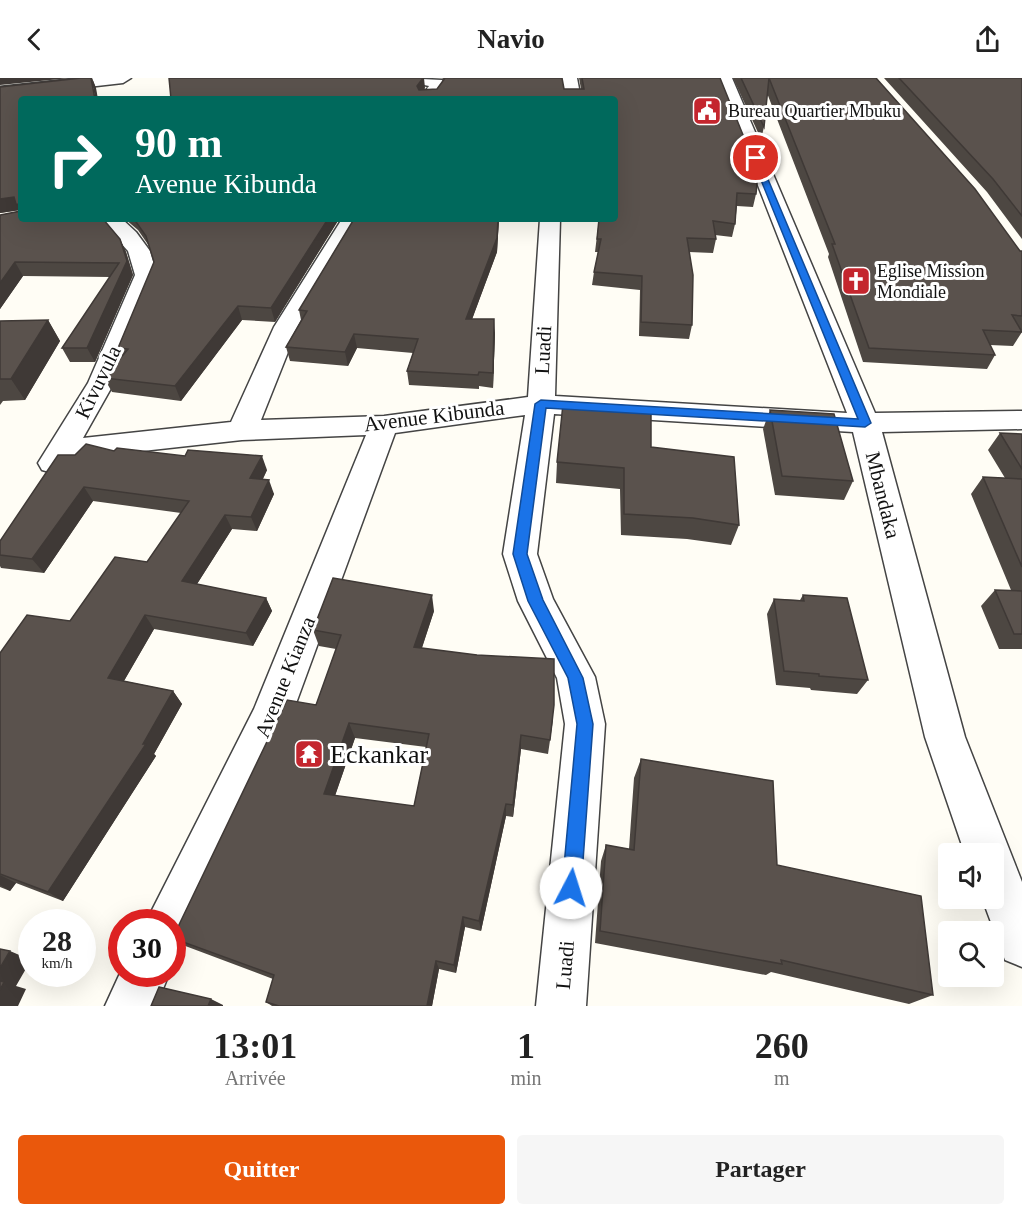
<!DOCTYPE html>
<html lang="fr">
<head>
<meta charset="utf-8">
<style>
  body { margin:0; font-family:"Times New Roman",serif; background:#f6f6f6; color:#222; height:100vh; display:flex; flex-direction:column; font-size:22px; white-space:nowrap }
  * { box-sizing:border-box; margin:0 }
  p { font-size:20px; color:#767676 }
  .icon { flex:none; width:33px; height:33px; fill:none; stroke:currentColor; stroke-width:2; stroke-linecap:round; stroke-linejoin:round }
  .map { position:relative; height:928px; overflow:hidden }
  .drawer { display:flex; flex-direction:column; background:#fff; flex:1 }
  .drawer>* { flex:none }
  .guide { position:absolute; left:18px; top:18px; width:600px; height:126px; border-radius:6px; box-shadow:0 6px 24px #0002; background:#00695c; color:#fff; overflow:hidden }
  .controls { position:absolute; left:938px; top:765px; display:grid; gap:12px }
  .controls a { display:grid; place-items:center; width:66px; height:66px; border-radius:6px; background:#fff; box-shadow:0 6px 24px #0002; font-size:30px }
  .speed { position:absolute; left:18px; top:831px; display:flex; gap:12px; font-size:30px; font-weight:700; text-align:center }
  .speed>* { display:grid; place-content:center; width:78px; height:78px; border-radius:50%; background:#fff; box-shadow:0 6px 24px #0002; line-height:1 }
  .speed small { font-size:15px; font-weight:400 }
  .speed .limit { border:9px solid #d22; background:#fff; color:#111 }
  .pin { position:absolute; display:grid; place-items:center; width:51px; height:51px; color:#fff; margin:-26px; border:3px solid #fff; border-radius:50%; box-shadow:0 2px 6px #0007 }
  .me { position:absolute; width:66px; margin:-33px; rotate:5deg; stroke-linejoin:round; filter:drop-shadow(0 0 4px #0008) }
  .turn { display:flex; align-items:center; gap:21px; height:126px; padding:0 18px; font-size:27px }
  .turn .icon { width:78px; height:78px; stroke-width:2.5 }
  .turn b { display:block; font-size:42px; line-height:51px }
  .eta { display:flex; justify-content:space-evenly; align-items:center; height:102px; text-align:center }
  .eta b { font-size:36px; font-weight:800; line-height:42px }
  .primary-button { display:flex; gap:12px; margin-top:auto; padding:12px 18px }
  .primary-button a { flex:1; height:69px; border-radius:6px; background:#ea580c; color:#fff; font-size:24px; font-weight:800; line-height:69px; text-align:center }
  .primary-button a+a { background:#f6f6f6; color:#222 }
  header { display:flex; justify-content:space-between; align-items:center; height:78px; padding:0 18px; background:#fff; font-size:27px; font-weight:800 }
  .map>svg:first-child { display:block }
</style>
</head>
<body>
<header><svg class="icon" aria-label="back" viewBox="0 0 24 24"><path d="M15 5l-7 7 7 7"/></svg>Navio<svg class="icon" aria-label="share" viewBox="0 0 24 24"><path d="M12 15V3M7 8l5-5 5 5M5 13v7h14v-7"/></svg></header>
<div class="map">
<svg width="1022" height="928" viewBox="0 0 1022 928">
  <rect width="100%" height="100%" fill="#fffdf5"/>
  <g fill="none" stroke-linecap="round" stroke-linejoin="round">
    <g stroke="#444" stroke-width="3">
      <g id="minor">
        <polygon points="82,0 131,0 123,5 0,19 0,9"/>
        <polygon points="402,0 442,2 446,8 436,21 420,21 429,8 405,3"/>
        <polygon points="561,0 577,0 581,21 565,21"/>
        <polygon points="716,0 732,0 875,335 1022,333 1022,351 882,354 965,659 1022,804 1022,889 1005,882 982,820 993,820 993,776 965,776 925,659 853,354 554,336 537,476 553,521 595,599 605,646 586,928 536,928 565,646 557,600 518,523 503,476 525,337 395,355 291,639 187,861 172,867 172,844 146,844 254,631 366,357 242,362 70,381 64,392 53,395 42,392 38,385 88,305 135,197 128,173 99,141 122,141 136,154 150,173 157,197 114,305 83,360 231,344 274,249 342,141 362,141 298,249 261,342 384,338 528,319 540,141 560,141 555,318 847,335"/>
        <polygon points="122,891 122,896 169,896 156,928 105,928"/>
      </g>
    </g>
    <use href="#minor" fill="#fff" fill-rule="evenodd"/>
  </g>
  <g fill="#4d4742" fill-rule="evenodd">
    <polygon points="92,0 96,10 21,21 21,141 120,161 126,174 133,197 95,284 70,284 62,270 110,199 23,198 0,231 0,137 20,133 20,132 0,135 0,9"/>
    <polygon points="442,0 562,0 564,11 581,11 579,0 720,0 756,116 753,129 737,128 735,146 732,159 715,157 716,161 713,175 689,174 692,247 689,261 639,258 640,212 592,207 594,194 598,174 595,174 599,141 615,21 169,21 425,10 424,11 437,11 444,2"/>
    <polygon points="733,0 876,0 1020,173 1022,173 1022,252 1021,252 1022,254 1013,268 990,267 995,277 987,291 863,284 828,179 829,176 767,15 764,49 761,61"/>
    <polygon points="884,0 1022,0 1022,161 987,114"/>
    <polygon points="125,141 339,141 275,244 242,242 181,323 112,314 104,300 122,278 118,270 154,184 149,168 138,152"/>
    <polygon points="354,141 499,141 497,174 472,241 495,255 493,310 479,308 479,311 409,307 407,293 413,275 357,270 348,288 290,283 286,269 301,242 299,232"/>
    <polygon points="48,242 60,263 25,322 3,323 0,327 0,243"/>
    <polygon points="770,332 853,403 844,422 775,417 763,351"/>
    <polygon points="1000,355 1022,356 1022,571 999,571 981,528 995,512 1011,512 971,416 983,399 1005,400 988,372"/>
    <polygon points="651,369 739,447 731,467 687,461 621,457 620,411 556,405 557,384"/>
    <polygon points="114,373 267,392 263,401 274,416 257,453 232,451 197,506 266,520 272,533 253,568 154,551 124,603 173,613 182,626 154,676 156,678 63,823 16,805 10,813 0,809 0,575 70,543 147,484 181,435 93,423 44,495 1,490 0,488 0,463 75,377"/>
    <polygon points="803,517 868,602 857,616 811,612 810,610 776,607 767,536 774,521 800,522"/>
    <path d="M434 533 422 570 553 642 548 676 521 671 513 739 506 738 481 853 465 849 456 895 439 891 432 928H272L266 924 273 901 180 866 172 861V855L176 853 316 627 336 571 319 568 313 552ZM355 660 426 669 414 728 335 718Z"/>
    <polygon points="641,681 777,787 933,917 909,926 771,894 766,897 595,865 601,783 606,767 629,771 634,700"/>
  </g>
  <g fill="#3f3936">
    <polygon points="0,0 70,0 0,7"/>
    <polygon points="92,0 96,10 98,21 95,21"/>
    <polygon points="423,0 424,0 425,10 418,20 417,8"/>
    <polygon points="0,116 14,119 20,132 0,135"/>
    <polygon points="328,141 339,141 275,244 271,230"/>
    <polygon points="498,141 499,141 497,174 467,255 466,241"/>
    <polygon points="120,161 126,174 133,197 95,284 87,270 127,183"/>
    <polygon points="15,184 23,198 0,231 0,205"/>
    <polygon points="238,228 242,242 181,323 175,308"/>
    <polygon points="494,241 495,255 493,310 493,295"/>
    <polygon points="48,242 60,263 25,322 11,301"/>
    <polygon points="354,256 357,270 348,288 345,274"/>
    <polygon points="262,378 267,392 256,414 250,400"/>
    <polygon points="269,402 274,416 257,453 251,439"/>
    <polygon points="84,409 93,423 44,495 32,481"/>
    <polygon points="225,437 232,451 190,517 182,503"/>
    <polygon points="432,517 434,533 417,584 414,569"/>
    <polygon points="266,520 272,533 253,568 246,555"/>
    <polygon points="145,537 154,551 118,613 108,600"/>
    <polygon points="173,613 182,626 154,676 156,678 63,823 48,814 143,666"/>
    <polygon points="349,645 355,660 331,729 324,716"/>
    <polygon points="521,657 521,671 513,739 513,727"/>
    <polygon points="506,726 506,738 481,853 479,843"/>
    <polygon points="0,797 16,805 10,813 0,807"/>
    <polygon points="463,839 465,849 456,895 454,887"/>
    <polygon points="10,873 31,882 16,908 26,911 18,928 0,928 0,890"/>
    <polygon points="436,883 439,891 432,928 427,928"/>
    <polygon points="211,921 223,927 223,928 208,928"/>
  </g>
  <g fill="#5a524d" stroke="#3f3936" stroke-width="1.5" fill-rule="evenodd">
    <polygon points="81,0 91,0 95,21 21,21 21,127 16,126 14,119 0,121 0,9"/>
    <polygon points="169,0 423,0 417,8 419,12 437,11 445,0 562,0 564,11 584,11 582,0 720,0 758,94 756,116 737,115 735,146 713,143 716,161 687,160 693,197 692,247 641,244 642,198 594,194 601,161 597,161 599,141 615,141 615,21 169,21 171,21"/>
    <polygon points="741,0 876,0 975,111 1020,173 1022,173 1022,238 1012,237 1022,254 983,252 995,277 869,270 832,166 835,166 769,0 764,49"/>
    <polygon points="899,0 1022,0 1022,138 993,101"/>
    <polygon points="21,133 21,141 103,141 120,161 127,183 87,270 62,270 119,185 15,184 0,205 0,137"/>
    <polygon points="134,141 328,141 271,230 238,228 175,308 104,300 128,271 118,270 154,184 146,158"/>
    <polygon points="354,141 498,141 497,160 466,241 494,241 493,295 479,294 478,297 407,293 418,261 354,256 345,274 286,269 307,233 299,232"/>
    <polygon points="48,242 11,301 0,301 0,243"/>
    <polygon points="563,326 651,333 651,369 734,379 739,447 693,440 624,436 624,390 557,384"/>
    <polygon points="770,332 834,336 853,403 782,398"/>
    <polygon points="1000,355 1022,356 1022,391"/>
    <polygon points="86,366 114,373 117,370 185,378 188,372 262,378 250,400 269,402 251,439 225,437 182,503 266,520 246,555 145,537 108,600 173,613 143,666 146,666 48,814 0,796 0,575 27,537 70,543 115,479 147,484 189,423 84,409 32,481 0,477 0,463 58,377 75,377"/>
    <polygon points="983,399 1022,401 1022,489"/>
    <path d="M333 500 432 517 414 569 477 577 554 581V627L550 662 521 657 513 727 506 726 479 843 463 839 454 887 436 883 427 928H279L266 924 274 897 172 860V855L176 853 287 622 316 627 341 557 313 552ZM349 645 429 656 414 728 324 716Z"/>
    <polygon points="995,512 1022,513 1022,556 1014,556"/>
    <polygon points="803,517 847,520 868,602 819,598 819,596 784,593 774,521 804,523"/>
    <polygon points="641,681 773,703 777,787 921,818 933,917 781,882 782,886 600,853 606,767 634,772"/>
    <polygon points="0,871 10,873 0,890"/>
    <polygon points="0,903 4,904 0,912"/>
    <polygon points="159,909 211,921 208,928 151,928"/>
  </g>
  <polygon fill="#1a73e8" stroke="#114b97" stroke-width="1.5" points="756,78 759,80 871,345 865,349 546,330 527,476 543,522 583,600 593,646 581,810 578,817 571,820 564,817 562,810 577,646 568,600 528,523 513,476 535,326 541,322 858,341 752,80"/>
  <defs>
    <g id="civic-square" transform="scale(1.5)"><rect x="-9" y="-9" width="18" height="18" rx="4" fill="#c4262e" stroke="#fff"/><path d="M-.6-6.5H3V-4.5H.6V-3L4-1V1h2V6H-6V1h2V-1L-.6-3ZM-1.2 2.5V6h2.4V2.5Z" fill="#fff"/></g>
    <g id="church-square" transform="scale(1.5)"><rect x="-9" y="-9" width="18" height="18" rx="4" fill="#c4262e" stroke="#fff"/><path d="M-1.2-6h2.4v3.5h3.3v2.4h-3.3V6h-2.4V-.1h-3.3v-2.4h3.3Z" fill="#fff"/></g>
    <g id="temple-square" transform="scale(1.5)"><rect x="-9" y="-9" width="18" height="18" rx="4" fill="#c4262e" stroke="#fff"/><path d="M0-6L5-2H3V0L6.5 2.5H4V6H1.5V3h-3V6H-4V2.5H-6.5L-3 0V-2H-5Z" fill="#fff"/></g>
  </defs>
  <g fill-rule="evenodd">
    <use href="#civic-square" x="707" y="33"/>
    <use href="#church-square" x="856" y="203"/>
    <use href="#temple-square" x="309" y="676"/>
  </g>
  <g text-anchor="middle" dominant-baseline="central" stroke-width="6" stroke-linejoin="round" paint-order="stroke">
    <g font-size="18" fill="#111" stroke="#fff" text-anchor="start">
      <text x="728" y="33">Bureau Quartier Mbuku</text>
      <text x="877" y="193">Eglise Mission<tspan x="877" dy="21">Mondiale</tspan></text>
    </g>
    <g font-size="21" fill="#111" stroke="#fff">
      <text transform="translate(543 272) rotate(-87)">Luadi</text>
      <text transform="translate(98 304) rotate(-64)">Kivuvula</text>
      <text transform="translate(434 338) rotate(-7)">Avenue Kibunda</text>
      <text transform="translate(883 417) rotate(76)">Mbandaka</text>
      <text transform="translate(285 599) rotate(-68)">Avenue Kianza</text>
      <text transform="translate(565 887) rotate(-85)">Luadi</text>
    </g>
    <g font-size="26" fill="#111" stroke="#fff" text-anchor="start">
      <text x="330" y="676">Eckankar</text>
    </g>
  </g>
</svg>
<div class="controls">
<a><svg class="icon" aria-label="sound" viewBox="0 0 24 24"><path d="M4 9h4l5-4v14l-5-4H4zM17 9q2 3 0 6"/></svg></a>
<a><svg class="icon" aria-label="search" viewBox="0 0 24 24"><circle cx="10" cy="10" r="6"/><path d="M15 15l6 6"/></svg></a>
</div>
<div class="speed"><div>28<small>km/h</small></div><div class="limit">30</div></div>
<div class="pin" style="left:756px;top:80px;background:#d93025"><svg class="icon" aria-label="arrive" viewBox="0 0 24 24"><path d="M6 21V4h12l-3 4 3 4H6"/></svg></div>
<svg class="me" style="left:571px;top:810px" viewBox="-20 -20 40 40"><circle r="19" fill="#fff"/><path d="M0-13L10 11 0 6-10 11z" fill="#1a73e8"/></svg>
<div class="guide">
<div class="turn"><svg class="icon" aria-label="right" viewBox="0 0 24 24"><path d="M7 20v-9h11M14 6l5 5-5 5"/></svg><div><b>90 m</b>Avenue Kibunda</div></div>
</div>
</div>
<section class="drawer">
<div class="eta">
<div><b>13:01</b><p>Arrivée</p></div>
<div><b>1</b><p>min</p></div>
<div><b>260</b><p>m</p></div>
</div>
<div class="primary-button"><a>Quitter</a><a>Partager</a></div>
</section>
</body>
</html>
